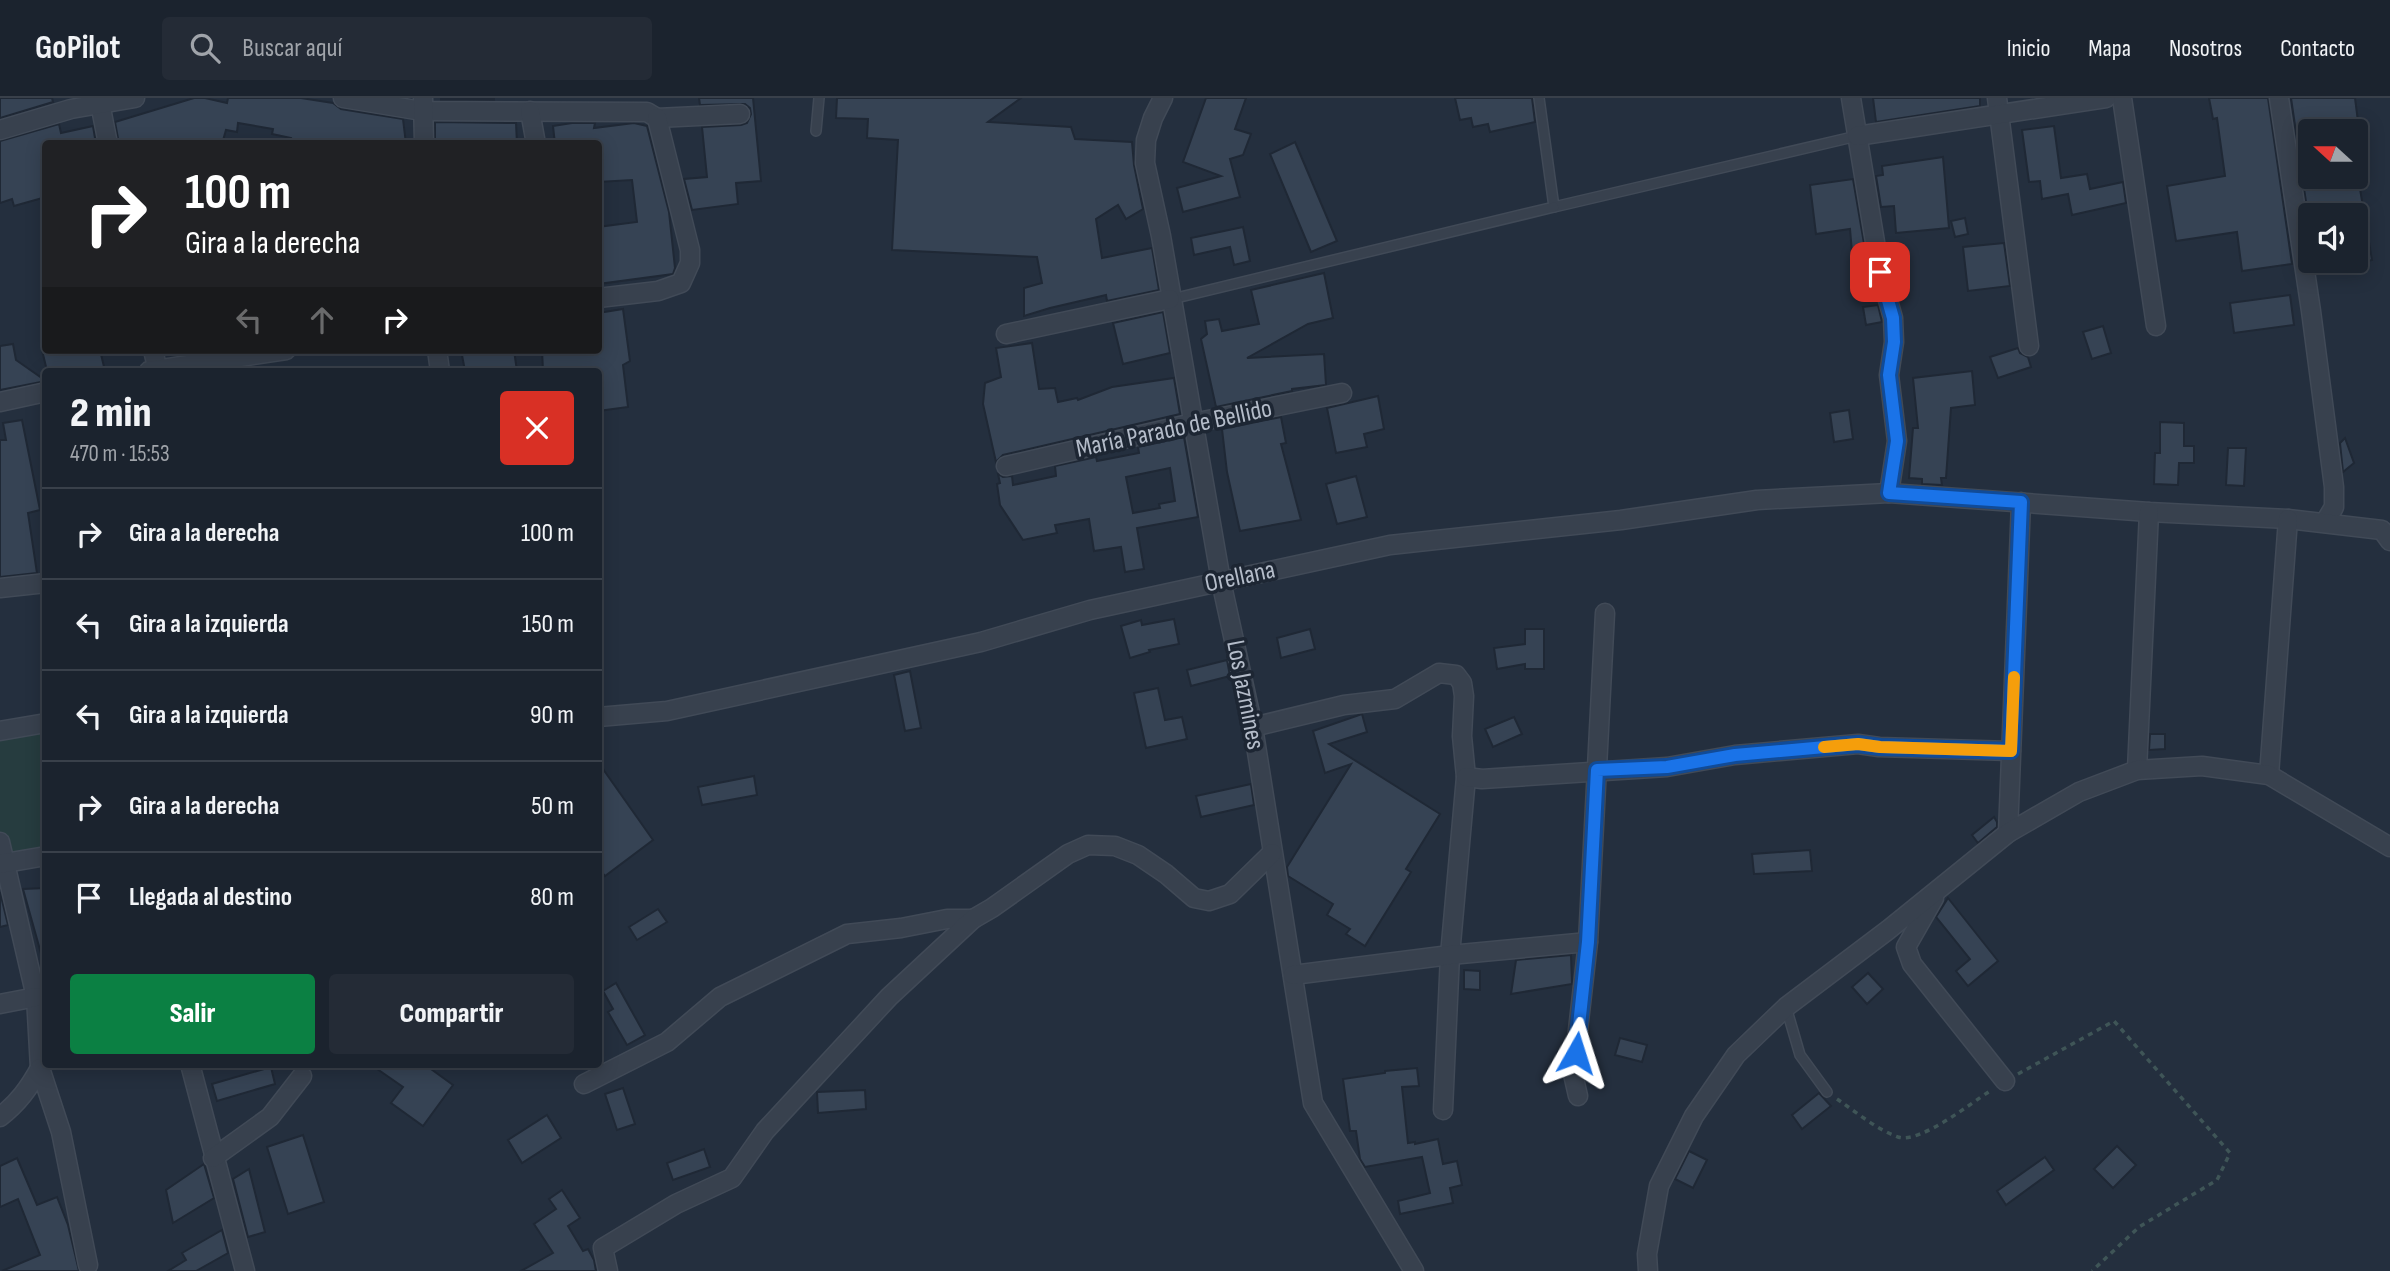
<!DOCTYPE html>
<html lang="es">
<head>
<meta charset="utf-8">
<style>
  body { margin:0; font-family:"Sofia Sans Condensed",sans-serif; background:#242b36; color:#f1f3f6; height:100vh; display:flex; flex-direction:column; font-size:26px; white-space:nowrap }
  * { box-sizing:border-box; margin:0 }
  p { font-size:23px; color:#a0a4aa }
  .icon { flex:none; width:38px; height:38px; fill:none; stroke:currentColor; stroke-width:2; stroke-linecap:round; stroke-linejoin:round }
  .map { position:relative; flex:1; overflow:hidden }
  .details { position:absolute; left:42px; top:270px; width:560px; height:700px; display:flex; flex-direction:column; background:#1b232e; border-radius:7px; box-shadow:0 4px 18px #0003,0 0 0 2px #39404a }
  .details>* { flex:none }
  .top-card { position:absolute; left:42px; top:42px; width:560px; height:214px; border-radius:7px; box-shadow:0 4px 18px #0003,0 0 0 2px #39404a; background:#202124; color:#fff; overflow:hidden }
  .needle { width:46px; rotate:291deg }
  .buttons { position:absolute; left:2298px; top:21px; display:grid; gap:14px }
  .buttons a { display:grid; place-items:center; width:70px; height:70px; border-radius:7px; background:#1b232e; box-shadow:0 4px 18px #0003,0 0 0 2px #39404a; font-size:35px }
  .pin { position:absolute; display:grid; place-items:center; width:60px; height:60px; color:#fff; margin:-30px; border-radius:14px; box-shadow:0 4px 10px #0006 }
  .me { position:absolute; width:77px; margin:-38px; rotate:6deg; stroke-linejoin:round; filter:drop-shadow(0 0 5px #0008) }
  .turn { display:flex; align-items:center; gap:24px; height:147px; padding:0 28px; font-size:32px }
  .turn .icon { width:91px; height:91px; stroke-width:2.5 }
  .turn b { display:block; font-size:49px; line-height:60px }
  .lanes { display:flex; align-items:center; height:66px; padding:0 28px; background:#0003; justify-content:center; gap:35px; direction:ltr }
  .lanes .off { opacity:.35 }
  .round { display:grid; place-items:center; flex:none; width:74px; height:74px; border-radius:7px; background:#242b36 }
  .summary { display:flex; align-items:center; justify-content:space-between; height:119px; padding:0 28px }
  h1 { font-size:42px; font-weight:800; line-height:52px }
  .action { display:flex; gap:14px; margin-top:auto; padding:14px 28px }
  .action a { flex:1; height:80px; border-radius:7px; background:#0b8043; color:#fff; font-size:28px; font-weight:800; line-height:80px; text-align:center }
  .action a+a { background:#242b36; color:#f1f3f6 }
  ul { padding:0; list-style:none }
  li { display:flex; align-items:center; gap:21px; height:91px; padding:0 28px; border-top:2px solid #39404a }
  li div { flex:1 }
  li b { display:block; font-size:26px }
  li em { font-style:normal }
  header { display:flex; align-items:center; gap:42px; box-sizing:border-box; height:98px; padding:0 35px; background:#1b232e; border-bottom:2px solid #39404a }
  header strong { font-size:33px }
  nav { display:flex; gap:38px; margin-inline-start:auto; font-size:24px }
  .search { width:490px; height:63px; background:#242b36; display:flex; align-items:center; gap:18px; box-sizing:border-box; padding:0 24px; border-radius:7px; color:#a0a4aa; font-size:26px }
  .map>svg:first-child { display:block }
</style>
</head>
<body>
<header>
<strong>GoPilot</strong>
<div class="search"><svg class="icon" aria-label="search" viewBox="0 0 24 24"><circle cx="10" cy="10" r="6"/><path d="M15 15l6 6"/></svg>Buscar aquí</div>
<nav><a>Inicio</a><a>Mapa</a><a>Nosotros</a><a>Contacto</a></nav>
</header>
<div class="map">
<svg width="2390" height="1173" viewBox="0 0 2390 1173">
  <rect width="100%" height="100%" fill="#242f3e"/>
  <polygon fill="#263c3f" points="45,625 45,758 5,765 0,744 0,633"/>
  <g fill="#364354" stroke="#1f2835" stroke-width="2" fill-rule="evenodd">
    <polygon points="0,0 52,0 53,4 0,20"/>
    <polygon points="194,0 205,0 227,5 228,0 301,0 333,5 341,11 403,21 406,46 290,46 291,40 272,36 273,31 238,25 237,34 226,32 222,46 119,46 115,24"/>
    <rect x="441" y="0" width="53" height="2"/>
    <polygon points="699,0 753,0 761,83 736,85 738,106 692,112 684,81 707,79 702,29 741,27 747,25 751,16 750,10 745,6 700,7"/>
    <polygon points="837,0 1021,0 988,24 1071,29 1075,41 1132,44 1134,67 1143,111 1126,121 1118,107 1096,121 1102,160 1152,150 1159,192 1107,203 1106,197 1050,210 1024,218 1024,190 1042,185 1037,159 892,152 898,42 867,40 868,21 836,20"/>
    <polygon points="1206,0 1246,0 1235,31 1251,36 1243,57 1230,61 1240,99 1183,114 1177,90 1221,78 1183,64"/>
    <polygon points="1455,0 1532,0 1535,24 1490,34 1488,26 1473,29 1471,20 1460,22"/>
    <polygon points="1873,0 1980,0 1980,8 1876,24"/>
    <polygon points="2209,0 2268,0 2292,166 2242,173 2237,134 2176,143 2167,88 2225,78 2217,20 2213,21"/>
    <polygon points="2291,0 2355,0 2359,31 2310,33 2310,39 2297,41"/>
    <polygon points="435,24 516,25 517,46 435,46"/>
    <polygon points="572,25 595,25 594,30 634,25 647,28 669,114 675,170 673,176 598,186 598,129 637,124 632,82 598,84 598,46 555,46 553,28"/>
    <polygon points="59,26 61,35 93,28 96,46 46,46 46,99 14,108 12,101 0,105 0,43"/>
    <polygon points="2054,28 2061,80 2087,76 2090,91 2123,84 2126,105 2072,117 2068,96 2042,101 2040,83 2029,84 2022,32"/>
    <polygon points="1295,44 1337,143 1311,154 1270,56"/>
    <polygon points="1943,59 1949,130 1896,135 1894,108 1881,109 1876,78 1883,77 1882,68"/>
    <polygon points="2310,70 2310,79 2358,79 2372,162 2356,165 2356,117 2310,117 2310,130 2301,71"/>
    <polygon points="1853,81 1867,163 1853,166 1850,131 1816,136 1810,87"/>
    <polygon points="1965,120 1968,136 1955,139 1951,123"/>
    <polygon points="1243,129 1250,163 1234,167 1230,149 1194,157 1191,140"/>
    <polygon points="2004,145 2010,188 1968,193 1963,149"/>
    <polygon points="1324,175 1333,220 1308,226 1247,260 1324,256 1326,287 1292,291 1292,293 1216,309 1201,241 1207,236 1205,223 1219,221 1222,233 1259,226 1251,192"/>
    <polygon points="2290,197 2294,227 2234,235 2230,205"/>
    <polygon points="1878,207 1882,224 1866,227 1863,209"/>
    <polygon points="623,211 630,263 623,267 628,309 598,313 598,273 543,273 542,252 598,252 598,215"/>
    <polygon points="1163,214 1170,255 1123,266 1113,225"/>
    <polygon points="2103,228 2111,255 2092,261 2083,234"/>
    <polygon points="1032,245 1039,291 1055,290 1058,304 1077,300 1078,302 1112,289 1174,280 1180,316 1003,357 996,364 983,306 985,285 1001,279 996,250"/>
    <polygon points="13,246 16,262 46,283 0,292 0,248"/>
    <polygon points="2018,250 2020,255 2028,259 2031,269 1998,280 1990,259"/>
    <polygon points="42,252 100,252 105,273 47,273"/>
    <polygon points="461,252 514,252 517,273 465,273"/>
    <polygon points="1972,273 1975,307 1951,310 1946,380 1941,380 1942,387 1922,386 1922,381 1909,380 1913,330 1918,330 1913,280"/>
    <polygon points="1378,298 1384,331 1364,336 1367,349 1336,355 1327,310"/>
    <polygon points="1849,312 1853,341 1834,344 1830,315"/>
    <polygon points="1281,319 1286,345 1281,346 1301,422 1240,433 1227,374 1222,331"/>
    <polygon points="22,322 40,412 28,415 37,475 0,479 0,342 6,342 3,325"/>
    <polygon points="2160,324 2184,325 2184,348 2194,348 2194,365 2179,365 2178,387 2154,386 2155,355 2160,355"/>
    <path d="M1184 339 1198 419 1137 430 1144 471 1125 474 1121 449 1094 453 1089 421 1055 427 1057 435 1023 442 1000 407 997 386 1000 385 998 376 1003 379 1012 378 1013 387 1056 378 1055 368 1096 359 1097 363 1139 355 1138 349ZM1170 370 1175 403 1159 406 1160 410 1133 415 1126 379Z"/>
    <polygon points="2345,340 2354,365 2343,374 2340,345"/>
    <polygon points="2228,350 2246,350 2244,388 2226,387"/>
    <polygon points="1356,378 1367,419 1337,426 1326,386"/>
    <polygon points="1174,521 1179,546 1149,552 1150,554 1130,560 1121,528 1141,522 1142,527"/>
    <polygon points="1310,531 1315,551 1281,560 1277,540"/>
    <polygon points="1525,531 1544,531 1544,571 1525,571 1525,566 1497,571 1494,550 1525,546"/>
    <polygon points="1227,562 1230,578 1191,588 1187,572"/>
    <polygon points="910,573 921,630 905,633 894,577"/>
    <polygon points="1158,590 1165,622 1182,619 1187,641 1146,650 1134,595"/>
    <polygon points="1362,616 1367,634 1329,646 1440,716 1406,771 1411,774 1365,848 1346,836 1350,831 1327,817 1333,806 1288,778 1287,769 1351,666 1325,675 1313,633"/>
    <polygon points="1514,619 1522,636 1493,649 1485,631"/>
    <polygon points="2150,636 2165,636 2165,651 2149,652"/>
    <polygon points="598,664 653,742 605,778 598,769"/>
    <polygon points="754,678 757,697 702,707 698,689"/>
    <polygon points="1251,686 1254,707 1201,719 1196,698"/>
    <polygon points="1994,719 1997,724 1997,729 1978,745 1972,737"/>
    <polygon points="1810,752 1812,773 1754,776 1752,756"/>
    <polygon points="46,790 46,858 42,859 23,791"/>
    <polygon points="0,794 8,827 0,829"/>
    <polygon points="1948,800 1998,863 1968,888 1956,873 1970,861 1936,819"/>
    <polygon points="658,811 667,824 637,842 629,829"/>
    <polygon points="1571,857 1572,886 1511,896 1516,862"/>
    <polygon points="1464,872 1480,873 1480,892 1464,891"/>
    <polygon points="1868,875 1883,891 1867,906 1852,889"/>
    <polygon points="616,885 645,937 627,947 608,914 613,911 603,893"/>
    <polygon points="1620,940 1647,947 1642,964 1615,957"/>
    <polygon points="370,966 424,966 453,987 423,1028 391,1005 403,989"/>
    <polygon points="271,969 275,986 217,1003 212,986"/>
    <polygon points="1417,970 1419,988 1402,989 1408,1045 1415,1044 1415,1046 1438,1041 1443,1066 1457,1063 1462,1087 1450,1090 1453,1105 1400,1116 1398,1103 1430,1095 1422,1059 1365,1069 1360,1061 1356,1033 1350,1033 1343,981 1385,975 1385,973"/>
    <polygon points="623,990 635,1026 617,1032 605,996"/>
    <polygon points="865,992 866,1011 818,1015 817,994"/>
    <polygon points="1819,995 1831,1008 1802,1031 1792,1017"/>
    <polygon points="547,1017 561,1040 522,1065 508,1042"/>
    <polygon points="303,1037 324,1104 288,1116 267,1049"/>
    <polygon points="2117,1048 2136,1067 2113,1090 2094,1071"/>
    <polygon points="704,1051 710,1069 673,1082 667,1065"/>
    <polygon points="1689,1053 1707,1062 1693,1090 1675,1081"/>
    <polygon points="2045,1059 2054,1072 2006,1107 1997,1093"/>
    <polygon points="17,1060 37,1107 57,1099 68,1127 79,1173 2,1173 40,1157 18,1101 0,1109 0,1068"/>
    <polygon points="204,1066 214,1100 173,1125 166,1092"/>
    <polygon points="249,1071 265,1134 248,1139 233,1081"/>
    <polygon points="562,1092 580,1120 568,1128 583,1153 588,1151 594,1162 596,1173 521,1173 553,1155 534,1126 556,1111 549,1101"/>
    <polygon points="222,1132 228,1155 196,1173 168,1173 186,1162 182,1155"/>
  </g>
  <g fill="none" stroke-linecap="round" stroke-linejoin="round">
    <g stroke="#414a57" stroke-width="12">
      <g id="service">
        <polyline points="1539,0 1554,109 1857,38"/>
        <polyline points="816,33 819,0"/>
        <polyline points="1172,201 1554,109"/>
        <polyline points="1786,909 1800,957 1827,994"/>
      </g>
    </g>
    <g stroke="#414a57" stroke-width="21">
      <g id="minor">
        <polyline points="99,0 108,46"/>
        <polyline points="343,0 422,13 647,14 657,20"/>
        <polyline points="423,0 424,46"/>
        <polyline points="1163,0 1153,20 1146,42 1145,65 1161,138 1221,483 1253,629 1313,1005 1414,1173"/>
        <polyline points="1851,0 1880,174 1893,220 1894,244 1889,277 1897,343 1889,395"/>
        <polyline points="1997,0 2029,248"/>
        <polyline points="2122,0 2156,228"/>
        <polyline points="2279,0 2311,213 2334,389 2334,409 2325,424"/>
        <polyline points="530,13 536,46"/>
        <polyline points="657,20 740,16"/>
        <polyline points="0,32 71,11 135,0"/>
        <polyline points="1857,38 2106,0"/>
        <polyline points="598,200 658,193 681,185 690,165 690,152 657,20"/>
        <polyline points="1006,236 1170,201"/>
        <polyline points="153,252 158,273"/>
        <polyline points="437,252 440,273"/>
        <polyline points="149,273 286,252"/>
        <polyline points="0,304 46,294"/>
        <polyline points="1006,368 1193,325 1342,295"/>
        <polyline points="0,490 46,485"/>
        <polyline points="598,619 667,613 981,544 1090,512 1390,447 1621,422 1757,402 1889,395 2149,414 2288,421 2382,432 2390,443"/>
        <polyline points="1253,629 1344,607 1395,601 1439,575 1456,577 1462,585 1464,598 1462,638 1466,679 1450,857 1443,1012"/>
        <polyline points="0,633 46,625"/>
        <polyline points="2137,672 2149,414"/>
        <polyline points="2269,677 2288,421"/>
        <polyline points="1466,679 1482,681 1667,669 1735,657 1858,646 1879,649 2011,653"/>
        <polyline points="2008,735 2021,404"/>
        <polyline points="0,744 36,899 40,970"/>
        <polyline points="0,766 46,758"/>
        <polyline points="1934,800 1906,849 1912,866 2005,983"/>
        <polyline points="1293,877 1450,857 1588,844"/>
        <polyline points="0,906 36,899"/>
        <polyline points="190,966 245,1173"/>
        <polyline points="584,986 667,944 720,899 847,836 901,830 947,821 973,821"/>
        <polyline points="1578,998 1573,976 1588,844 1605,515"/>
        <path d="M0 1019C18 1005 29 990 40 970L61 1034 88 1167"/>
        <polyline points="213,1060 270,1019 302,978"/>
        <polyline points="608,1173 603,1150 676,1106 732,1080 765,1033 889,899 973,821 992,810 1068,756 1088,747 1115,748 1138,757 1166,776 1194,800 1209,803 1230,796 1272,755"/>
        <polyline points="1648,1173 1647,1156 1659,1088 1694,1018 1736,957 1786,909 1888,832 2008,735 2079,694 2137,672 2202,668 2269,677 2390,749"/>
      </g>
    </g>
    <g stroke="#3f5557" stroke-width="3.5" stroke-dasharray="5 5" stroke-linecap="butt">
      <polyline points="2018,976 2114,923 2230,1055 2217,1082 2139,1129 2092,1173"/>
      <path d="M1837 1001C1856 1014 1876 1031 1898 1039 1920 1046 1971 1005 1990 993"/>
    </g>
    <use href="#service" stroke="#38414e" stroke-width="9"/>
    <use href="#minor" stroke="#38414e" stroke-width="18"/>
  </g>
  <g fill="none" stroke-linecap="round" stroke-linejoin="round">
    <g stroke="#114b97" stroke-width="18">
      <polyline id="route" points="1576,955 1588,844 1597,672 1667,669 1735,657 1858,646 1880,649 2011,653 2021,404 1889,395 1897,343 1889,277 1894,244 1893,220 1880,174"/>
    </g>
    <use href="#route" stroke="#1a73e8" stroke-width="12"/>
    <polyline stroke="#f59e0b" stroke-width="12" points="1824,649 1858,646 1880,649 2011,653 2014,579"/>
  </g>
  <g text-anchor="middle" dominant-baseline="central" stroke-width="7" stroke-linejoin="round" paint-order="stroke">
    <g font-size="26" fill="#b4bcc9" stroke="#1d2633">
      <text transform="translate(1174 331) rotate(-12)">María Parado de Bellido</text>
      <text transform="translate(1240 479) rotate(-12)">Orellana</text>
      <text transform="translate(1245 597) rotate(79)">Los Jazmines</text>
    </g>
  </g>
</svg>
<div class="buttons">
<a><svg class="needle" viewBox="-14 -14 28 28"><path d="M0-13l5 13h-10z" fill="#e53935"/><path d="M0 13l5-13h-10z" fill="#a0a4aa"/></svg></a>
<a><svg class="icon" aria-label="sound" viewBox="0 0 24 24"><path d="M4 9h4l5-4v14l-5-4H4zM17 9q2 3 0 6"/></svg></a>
</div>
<div class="pin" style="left:1880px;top:174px;background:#d93025"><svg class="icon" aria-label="arrive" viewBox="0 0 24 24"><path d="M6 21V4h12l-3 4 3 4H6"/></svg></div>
<svg class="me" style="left:1576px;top:955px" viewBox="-20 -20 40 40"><path d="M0-17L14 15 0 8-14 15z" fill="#1a73e8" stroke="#fff" stroke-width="4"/></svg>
<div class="top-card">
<div class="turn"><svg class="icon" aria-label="right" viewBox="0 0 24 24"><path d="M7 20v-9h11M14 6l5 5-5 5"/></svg><div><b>100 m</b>Gira a la derecha</div></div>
<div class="lanes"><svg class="icon off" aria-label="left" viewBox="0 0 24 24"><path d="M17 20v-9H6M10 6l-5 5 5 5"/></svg><svg class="icon off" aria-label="ahead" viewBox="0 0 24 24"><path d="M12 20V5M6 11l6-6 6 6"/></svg><svg class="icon" aria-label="right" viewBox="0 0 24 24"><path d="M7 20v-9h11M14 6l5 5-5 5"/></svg></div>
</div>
<section class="details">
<div class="summary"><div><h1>2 min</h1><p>470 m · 15:53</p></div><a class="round" style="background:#d93025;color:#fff"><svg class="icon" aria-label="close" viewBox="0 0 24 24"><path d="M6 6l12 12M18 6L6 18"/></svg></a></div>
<ul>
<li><svg class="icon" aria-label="right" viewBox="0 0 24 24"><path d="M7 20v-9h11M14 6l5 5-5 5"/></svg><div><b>Gira a la derecha</b></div><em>100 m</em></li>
<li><svg class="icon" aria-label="left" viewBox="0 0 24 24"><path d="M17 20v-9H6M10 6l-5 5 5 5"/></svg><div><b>Gira a la izquierda</b></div><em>150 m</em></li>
<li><svg class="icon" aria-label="left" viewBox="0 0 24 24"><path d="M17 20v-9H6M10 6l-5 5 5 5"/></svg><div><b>Gira a la izquierda</b></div><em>90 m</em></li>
<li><svg class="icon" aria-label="right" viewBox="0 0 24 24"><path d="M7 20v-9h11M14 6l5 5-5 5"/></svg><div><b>Gira a la derecha</b></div><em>50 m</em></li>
<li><svg class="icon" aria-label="arrive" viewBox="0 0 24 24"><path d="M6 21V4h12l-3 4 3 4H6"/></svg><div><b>Llegada al destino</b></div><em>80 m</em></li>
</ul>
<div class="action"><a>Salir</a><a>Compartir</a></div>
</section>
</div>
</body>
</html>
